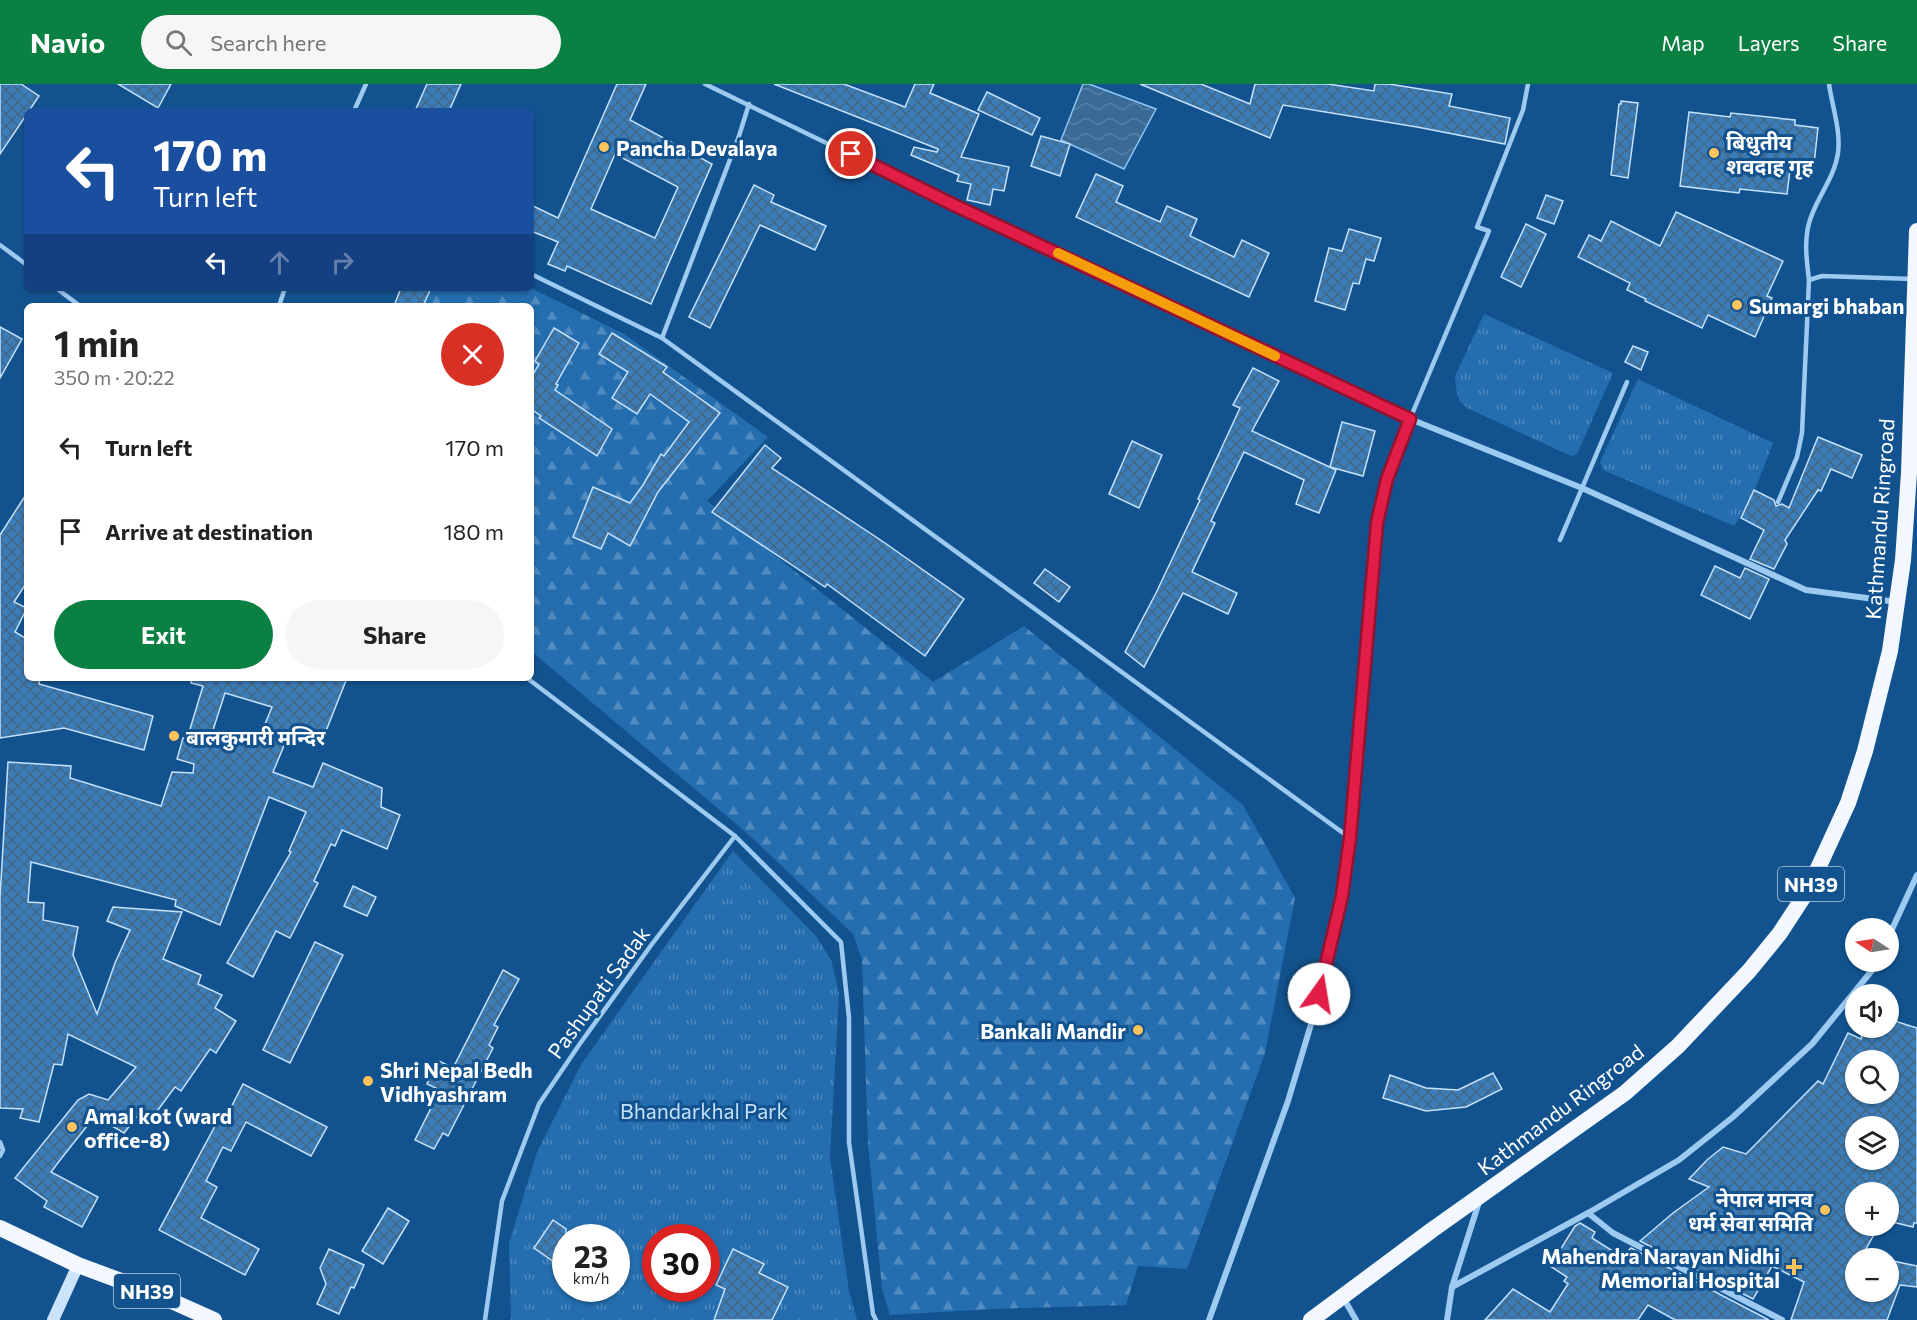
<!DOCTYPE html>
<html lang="en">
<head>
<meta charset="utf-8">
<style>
  body { margin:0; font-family:Commissioner,"Noto Sans Devanagari",sans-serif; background:#f6f6f6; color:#222; height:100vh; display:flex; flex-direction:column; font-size:22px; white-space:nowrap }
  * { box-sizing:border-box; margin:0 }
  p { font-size:20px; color:#767676 }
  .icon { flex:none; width:33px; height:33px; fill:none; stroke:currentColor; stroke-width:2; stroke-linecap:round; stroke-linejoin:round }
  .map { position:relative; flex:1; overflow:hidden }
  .details { position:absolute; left:24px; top:219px; width:510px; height:378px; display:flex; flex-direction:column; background:#fff; border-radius:9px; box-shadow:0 2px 4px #0004 }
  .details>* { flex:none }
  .banner { position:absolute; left:24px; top:24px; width:510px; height:183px; border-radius:9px; box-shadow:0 2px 4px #0004; background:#1a4fa0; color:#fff; overflow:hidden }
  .needle { width:39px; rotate:282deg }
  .tools { position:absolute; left:1845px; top:834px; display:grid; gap:12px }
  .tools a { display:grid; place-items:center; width:54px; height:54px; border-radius:50%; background:#fff; box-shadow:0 2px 4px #0004; font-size:30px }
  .speed { position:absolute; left:552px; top:1140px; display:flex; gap:12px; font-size:30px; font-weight:700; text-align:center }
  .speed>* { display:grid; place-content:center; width:78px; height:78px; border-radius:50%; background:#fff; box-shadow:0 2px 4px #0004; line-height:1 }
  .speed small { font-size:15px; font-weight:400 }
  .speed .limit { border:9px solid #d22; background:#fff; color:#111 }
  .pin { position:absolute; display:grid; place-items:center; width:51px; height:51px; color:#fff; margin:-26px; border:3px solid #fff; border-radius:50%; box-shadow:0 2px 6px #0007 }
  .me { position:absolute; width:66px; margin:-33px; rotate:13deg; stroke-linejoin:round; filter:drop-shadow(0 0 4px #0008) }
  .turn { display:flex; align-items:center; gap:21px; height:126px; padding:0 30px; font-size:27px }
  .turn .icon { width:78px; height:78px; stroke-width:2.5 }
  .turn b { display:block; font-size:42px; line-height:51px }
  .lanes { display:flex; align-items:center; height:57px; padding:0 30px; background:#0003; justify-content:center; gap:30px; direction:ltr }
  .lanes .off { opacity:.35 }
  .round { display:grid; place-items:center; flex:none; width:63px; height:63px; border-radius:32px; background:#f6f6f6 }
  .head { display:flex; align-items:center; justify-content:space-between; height:102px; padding:0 30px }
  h1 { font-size:36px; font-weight:700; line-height:45px }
  .primary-button { display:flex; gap:12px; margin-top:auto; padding:12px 30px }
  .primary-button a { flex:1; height:69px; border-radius:36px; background:#0b8043; color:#fff; font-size:24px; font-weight:700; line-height:69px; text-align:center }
  .primary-button a+a { background:#f6f6f6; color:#222 }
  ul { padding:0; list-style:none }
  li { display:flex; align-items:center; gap:18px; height:84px; padding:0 30px }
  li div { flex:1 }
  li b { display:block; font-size:22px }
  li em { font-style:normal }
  header { display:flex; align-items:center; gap:36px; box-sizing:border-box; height:84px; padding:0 30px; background:#0b8043; color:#fff }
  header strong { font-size:28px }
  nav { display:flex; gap:33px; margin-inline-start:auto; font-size:21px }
  .search { width:420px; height:54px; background:#f6f6f6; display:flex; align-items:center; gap:15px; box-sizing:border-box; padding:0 21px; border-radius:33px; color:#767676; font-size:22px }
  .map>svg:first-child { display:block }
</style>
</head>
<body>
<header>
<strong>Navio</strong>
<div class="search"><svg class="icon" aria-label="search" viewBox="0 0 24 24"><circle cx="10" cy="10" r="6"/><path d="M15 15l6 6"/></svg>Search here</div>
<nav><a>Map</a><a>Layers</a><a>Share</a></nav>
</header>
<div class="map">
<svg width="1917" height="1236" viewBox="0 0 1917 1236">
  <defs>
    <pattern id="grass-tufts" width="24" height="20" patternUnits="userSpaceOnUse" patternTransform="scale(1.5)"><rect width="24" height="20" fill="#246dae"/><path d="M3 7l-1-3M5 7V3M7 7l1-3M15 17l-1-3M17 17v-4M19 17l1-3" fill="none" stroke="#508abe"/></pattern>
    <pattern id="forest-firs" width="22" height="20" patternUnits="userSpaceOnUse" patternTransform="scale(1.5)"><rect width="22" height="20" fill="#246dae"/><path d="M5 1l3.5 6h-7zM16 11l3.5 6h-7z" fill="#508abe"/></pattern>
    <pattern id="water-waves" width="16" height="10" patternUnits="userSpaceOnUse" patternTransform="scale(1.5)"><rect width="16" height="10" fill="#3a6a96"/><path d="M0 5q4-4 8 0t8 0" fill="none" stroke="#5880a6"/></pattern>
    <pattern id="building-cross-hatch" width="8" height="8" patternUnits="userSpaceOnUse" patternTransform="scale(1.5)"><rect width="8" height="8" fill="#3b7db8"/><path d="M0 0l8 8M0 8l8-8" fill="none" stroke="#436787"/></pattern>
  </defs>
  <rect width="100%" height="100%" fill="#12538f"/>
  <g fill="url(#grass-tufts)" fill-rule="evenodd">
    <polygon points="1484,230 1613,289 1577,370 1571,372 1467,324 1460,317 1457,311 1455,292"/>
    <path d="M1638 295 1773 359C1762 387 1752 418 1734 442L1603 386 1600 378Z"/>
    <path d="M733 767 817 853 831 876 839 909 830 1074 849 1207 857 1236H511L509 1159 537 1068 582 979ZM566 1154H616V1204H566ZM656 1154H706V1204H656Z"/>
  </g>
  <polygon fill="url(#forest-firs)" points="430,204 531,204 624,250 768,353 707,417 933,598 1024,542 1243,721 1295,814 1265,969 1187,1185 1138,1182 1126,1221 995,1225 890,1231 882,1205 868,1060 862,876 853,850 748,750 531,567 531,222 421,222"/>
  <polygon fill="url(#water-waves)" stroke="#8ec6f5" stroke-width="1.5" points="1083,0 1089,0 1156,25 1124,85 1061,56"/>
  <g fill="url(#building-cross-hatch)" stroke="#c4e2fc" stroke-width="1.5" fill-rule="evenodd">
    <polygon points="0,0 21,0 39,12 29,27 27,27 27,30 0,70"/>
    <polygon points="118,0 171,0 158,24"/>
    <polygon points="427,0 461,0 449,27 415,27"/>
    <path d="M617 0H646L630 36 712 80 651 220 567 182 565 187 548 180 558 158 531 147V121L558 134ZM615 70 678 103 655 154 591 125Z"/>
    <polygon points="774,0 844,0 905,23 915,0 934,0 930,9 979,30 961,73 1009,83 1004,107 993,105 990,121 967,116 971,100 957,97 959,91 911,71 914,63 937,68 938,65"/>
    <polygon points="1140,0 1201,0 1250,20 1255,0 1328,0 1374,7 1375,0 1389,0 1452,10 1449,22 1510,34 1505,60 1417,43 1283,21 1270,54"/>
    <polygon points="987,8 1040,34 1032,51 978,26"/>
    <polygon points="1621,17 1638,19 1628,94 1611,91 1619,20 1621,20"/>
    <polygon points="1689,28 1730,33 1731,29 1795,36 1795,41 1818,44 1813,89 1790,86 1787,110 1740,105 1739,109 1680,102"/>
    <polygon points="1041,52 1070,60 1060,92 1031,82"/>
    <polygon points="1096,90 1123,102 1116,118 1160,138 1167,122 1197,135 1190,152 1234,173 1242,156 1269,169 1249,213 1076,133"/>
    <polygon points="754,101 774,111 771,118 826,142 815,166 760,141 710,244 689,233"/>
    <polygon points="1546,111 1563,117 1554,140 1537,134"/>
    <polygon points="1676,128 1783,177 1767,212 1772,214 1755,253 1708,231 1702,244 1645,217 1646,215 1627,206 1630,199 1578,173 1589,151 1601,157 1611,137 1660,162"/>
    <polygon points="1526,140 1546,150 1521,203 1501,193"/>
    <polygon points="1349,145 1381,154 1374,177 1366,175 1359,200 1353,199 1345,226 1315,217 1329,164 1342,167"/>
    <polygon points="401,204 431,204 423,222 394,222"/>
    <polygon points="0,243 22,255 0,294"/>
    <polygon points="554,244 579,259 556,300 558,301 555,306 612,345 597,372 539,334 541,332 531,325 531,294 539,280 535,277"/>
    <polygon points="612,249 667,283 663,288 720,329 658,408 630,462 608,449 601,465 573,453 593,403 630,419 643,401 661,370 664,372 689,338 650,310 637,330 612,314 628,288 599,270"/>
    <polygon points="1633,262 1648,268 1641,286 1625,278"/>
    <polygon points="1253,284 1279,297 1252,347 1336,386 1319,429 1296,420 1304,396 1244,368 1211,437 1215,439 1192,488 1237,509 1228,530 1183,509 1144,583 1125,568 1156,509 1200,416 1198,415 1240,324 1233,321"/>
    <polygon points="1342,338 1375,347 1363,392 1330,383"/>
    <polygon points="1818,353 1862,371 1852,394 1831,385 1821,407 1818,406 1785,456 1787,460 1774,485 1750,475 1764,446 1741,434 1754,406 1774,416 1776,422 1782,420 1789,424"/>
    <polygon points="1132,357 1162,371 1139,424 1109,410"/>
    <polygon points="765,361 781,374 772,384 885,459 964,515 925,572 827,500 825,503 712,428"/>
    <polygon points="27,409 27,498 14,518 27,524 15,548 27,555 27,594 40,594 39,600 153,632 144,666 64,644 0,654 0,451"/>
    <polygon points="1715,482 1740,494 1745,484 1769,495 1750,535 1701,511"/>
    <polygon points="1045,485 1070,503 1059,518 1034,499"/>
    <path d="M192 594H347L322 657 291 645 273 688 313 703 323 679 382 704 381 723 400 731 387 765 342 746 335 762 331 760 314 797 318 799 290 854 276 847 253 893 227 879 291 768 289 767 306 728 269 713 220 841 175 822 176 816 31 778 28 818 44 819 43 836 78 843 73 871 97 930 115 879 130 846 107 837 113 823 182 828 163 875 201 891 198 900 222 911 215 924 236 937 216 969 210 965 181 1007 175 1003 149 1038 139 1030 124 1049 95 1032 64 1071 51 1088 98 1113 82 1143 44 1123 47 1117 15 1094 78 1016 89 1010 108 1016 136 983 68 950 62 981 54 980 39 1038 20 1034 23 1025 0 1024V813L8 678 71 682 70 694 161 722 172 688 193 689 194 680 177 675 183 654 187 655 203 602 191 599ZM225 609 272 623 256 662 213 646Z"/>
    <polygon points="353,802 376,813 367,832 344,822"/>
    <polygon points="315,858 343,871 290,979 263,966"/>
    <polygon points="503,886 519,895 494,941 498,943 489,961 493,964 448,1052 443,1049 434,1065 415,1056 440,1006 427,1000 439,977 453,984"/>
    <path d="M1888 935 1917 944V1139H1914L1913 1143 1888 1137V1108H1856V1142H1879L1863 1170 1882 1174H1856V1208H1888V1176L1917 1182V1203L1900 1201 1887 1236H1791L1804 1198 1772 1182 1753 1215 1640 1157 1673 1129 1709 1103 1689 1095 1707 1076 1723 1063 1746 1070 1818 997 1823 1000 1848 949 1861 955 1864 944H1888ZM1856 976H1888V1010H1856ZM1856 1042H1888V1076H1856Z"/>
    <polygon points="1493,989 1502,1005 1466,1023 1426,1027 1383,1014 1390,991 1426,1004 1458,1006"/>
    <polygon points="243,1000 327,1043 311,1072 246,1038 231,1067 223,1063 206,1097 217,1103 201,1134 259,1165 245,1191 159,1146 221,1031 226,1033"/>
    <polygon points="388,1124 409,1137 383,1180 362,1167"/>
    <polygon points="553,1136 566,1145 566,1168 557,1180 534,1164"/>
    <polygon points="1580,1139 1595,1148 1592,1154 1622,1173 1631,1164 1769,1236 1675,1236 1648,1221 1638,1236 1485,1236 1513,1205 1550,1228 1568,1200 1564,1197 1567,1193 1550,1182 1575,1142"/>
    <polygon points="329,1165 364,1181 354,1204 351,1203 339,1230 317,1220 326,1200 320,1184"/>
    <polygon points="733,1165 764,1180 759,1189 788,1203 772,1236 714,1236 725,1205 716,1201"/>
  </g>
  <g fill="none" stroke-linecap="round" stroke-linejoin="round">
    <g stroke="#9dcaf1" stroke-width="4.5">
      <polyline points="705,0 954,121 1410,335 1489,147 1477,143 1523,26 1528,0"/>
      <polyline points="354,27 366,0"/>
      <polyline points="0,161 27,181"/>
      <polyline points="531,190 662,254 1350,754"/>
      <path d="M1809 196C1806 172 1803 150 1813 128 1821 108 1835 91 1838 69 1841 46 1832 22 1829 0"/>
      <polyline points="56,204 80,222"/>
      <polyline points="279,222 285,204"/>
      <polyline points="662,254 739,52 749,20"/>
      <polyline points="1778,418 1797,373 1802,349 1809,196 1822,192 1913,195"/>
      <polyline points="1560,456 1627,298"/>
      <polyline points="527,594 735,752 841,858 849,934 849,1058 873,1230 876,1236"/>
      <polyline points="0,1058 3,1066 0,1072"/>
      <polyline points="485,1236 502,1117 539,1020 579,961 652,860 735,752"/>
    </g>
    <g stroke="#9dcaf1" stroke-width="6">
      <polyline points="1888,854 1917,791"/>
      <polyline points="1588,1129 1613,1149 1782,1236"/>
      <polyline points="1452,1203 1588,1129 1679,1076 1733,1033 1812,960 1874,884 1877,878"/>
      <polyline points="1344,1215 1356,1236"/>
      <polyline points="1209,1236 1288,1017 1315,927 1342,812 1350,754 1378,439 1387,395 1410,335 1582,404 1806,506 1897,518"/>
      <polyline points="1447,1236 1452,1203 1479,1118"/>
    </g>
    <polyline stroke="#cbe4fc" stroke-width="12" points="53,1236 78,1181"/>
    <g stroke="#f3f8ff" stroke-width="16">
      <polyline points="0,1144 78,1181 156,1210 214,1236"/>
      <polyline points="1311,1236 1432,1146 1625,1009 1678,962 1749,887 1780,849 1808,806 1848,719 1865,667 1890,567 1903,476 1909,389 1917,147"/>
    </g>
  </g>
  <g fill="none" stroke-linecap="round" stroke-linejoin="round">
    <g stroke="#92132f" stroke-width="15">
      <polyline id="route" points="851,70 954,121 1410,335 1387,395 1377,439 1350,754 1342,812 1319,910"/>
    </g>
    <use href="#route" stroke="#e11d48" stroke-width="10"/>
    <polyline stroke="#f59e0b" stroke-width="10" points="1058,169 1275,272"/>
  </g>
  <g fill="#ffc35d" stroke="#12538f" stroke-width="2">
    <circle cx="604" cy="63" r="6"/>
    <circle cx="1714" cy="69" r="6"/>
    <circle cx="1737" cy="221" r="6"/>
    <circle cx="174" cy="652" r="6"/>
    <circle cx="1138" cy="946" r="6"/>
    <circle cx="368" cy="997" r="6"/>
    <circle cx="72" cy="1043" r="6"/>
    <circle cx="1825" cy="1126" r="6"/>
    <path d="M1791 1174h6v6h6v6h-6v6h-6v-6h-6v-6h6z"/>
  </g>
  <g text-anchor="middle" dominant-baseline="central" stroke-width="6" stroke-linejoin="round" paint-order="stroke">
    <g fill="#12538f" stroke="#b8cbdd" stroke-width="1.5">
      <rect x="1778" y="783" width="66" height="34" rx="4.5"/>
      <rect x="114" y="1190" width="66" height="34" rx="4.5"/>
    </g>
    <g font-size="20" font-weight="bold" fill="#fff">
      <text x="1811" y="800">NH39</text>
      <text x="147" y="1207">NH39</text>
    </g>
    <g font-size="21" font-weight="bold" fill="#fff" stroke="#12538f" text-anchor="start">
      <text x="1726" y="57">बिधुतीय<tspan x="1726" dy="24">शवदाह गृह</tspan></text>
      <text x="616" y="63">Pancha Devalaya</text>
      <text x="1749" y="221">Sumargi bhaban</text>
      <text x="186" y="652">बालकुमारी मन्दिर</text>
      <text x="1126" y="946" text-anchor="end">Bankali Mandir</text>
      <text x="380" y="985">Shri Nepal Bedh<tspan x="380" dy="24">Vidhyashram</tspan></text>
      <text x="84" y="1031">Amal kot (ward<tspan x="84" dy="24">office-8)</tspan></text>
      <text x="1813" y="1114" text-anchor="end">नेपाल मानव<tspan x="1813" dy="24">धर्म सेवा समिति</tspan></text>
      <text x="1780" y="1171" text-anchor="end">Mahendra Narayan Nidhi<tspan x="1780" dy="24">Memorial Hospital</tspan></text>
    </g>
    <g font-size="21" fill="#fff" stroke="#12538f">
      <text transform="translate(1879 435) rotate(-86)">Kathmandu Ringroad</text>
      <text transform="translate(598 908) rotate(-54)">Pashupati Sadak</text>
      <text transform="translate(1560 1025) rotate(-37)">Kathmandu Ringroad</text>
    </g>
    <g font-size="21" fill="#c4e2fc" stroke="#12538f">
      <text x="704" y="1026">Bhandarkhal Park</text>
    </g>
  </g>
</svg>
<div class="tools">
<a><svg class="needle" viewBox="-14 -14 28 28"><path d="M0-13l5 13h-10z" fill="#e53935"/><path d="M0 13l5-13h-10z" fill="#767676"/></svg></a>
<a><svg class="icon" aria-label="sound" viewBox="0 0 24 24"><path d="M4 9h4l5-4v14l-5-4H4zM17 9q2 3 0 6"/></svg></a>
<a><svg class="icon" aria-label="search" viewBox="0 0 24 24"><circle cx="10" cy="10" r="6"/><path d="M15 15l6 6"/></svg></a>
<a><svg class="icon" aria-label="layers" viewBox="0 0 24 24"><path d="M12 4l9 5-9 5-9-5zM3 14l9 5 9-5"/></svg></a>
<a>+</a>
<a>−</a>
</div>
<div class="speed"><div>23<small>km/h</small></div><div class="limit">30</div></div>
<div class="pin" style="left:851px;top:70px;background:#d93025"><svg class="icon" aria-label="arrive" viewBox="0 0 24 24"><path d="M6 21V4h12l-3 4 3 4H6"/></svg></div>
<svg class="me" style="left:1319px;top:910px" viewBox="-20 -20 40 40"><circle r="19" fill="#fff"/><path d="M0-13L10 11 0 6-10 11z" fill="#e11d48"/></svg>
<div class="banner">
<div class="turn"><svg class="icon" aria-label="left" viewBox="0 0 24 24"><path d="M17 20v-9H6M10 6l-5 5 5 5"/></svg><div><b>170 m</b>Turn left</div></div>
<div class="lanes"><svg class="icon" aria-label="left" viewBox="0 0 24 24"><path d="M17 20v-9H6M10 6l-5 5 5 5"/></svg><svg class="icon off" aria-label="ahead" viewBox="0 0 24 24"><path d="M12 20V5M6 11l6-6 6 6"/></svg><svg class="icon off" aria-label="right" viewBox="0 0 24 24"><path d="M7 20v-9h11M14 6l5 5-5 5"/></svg></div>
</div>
<section class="details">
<div class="head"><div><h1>1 min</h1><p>350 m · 20:22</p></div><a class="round" style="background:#d93025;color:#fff"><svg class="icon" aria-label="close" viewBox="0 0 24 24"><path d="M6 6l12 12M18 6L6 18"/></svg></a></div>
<ul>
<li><svg class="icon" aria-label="left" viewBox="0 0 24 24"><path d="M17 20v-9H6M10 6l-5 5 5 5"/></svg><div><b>Turn left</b></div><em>170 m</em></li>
<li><svg class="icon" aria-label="arrive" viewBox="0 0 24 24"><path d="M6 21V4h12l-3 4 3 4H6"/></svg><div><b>Arrive at destination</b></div><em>180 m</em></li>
</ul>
<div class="primary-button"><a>Exit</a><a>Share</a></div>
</section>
</div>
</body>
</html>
